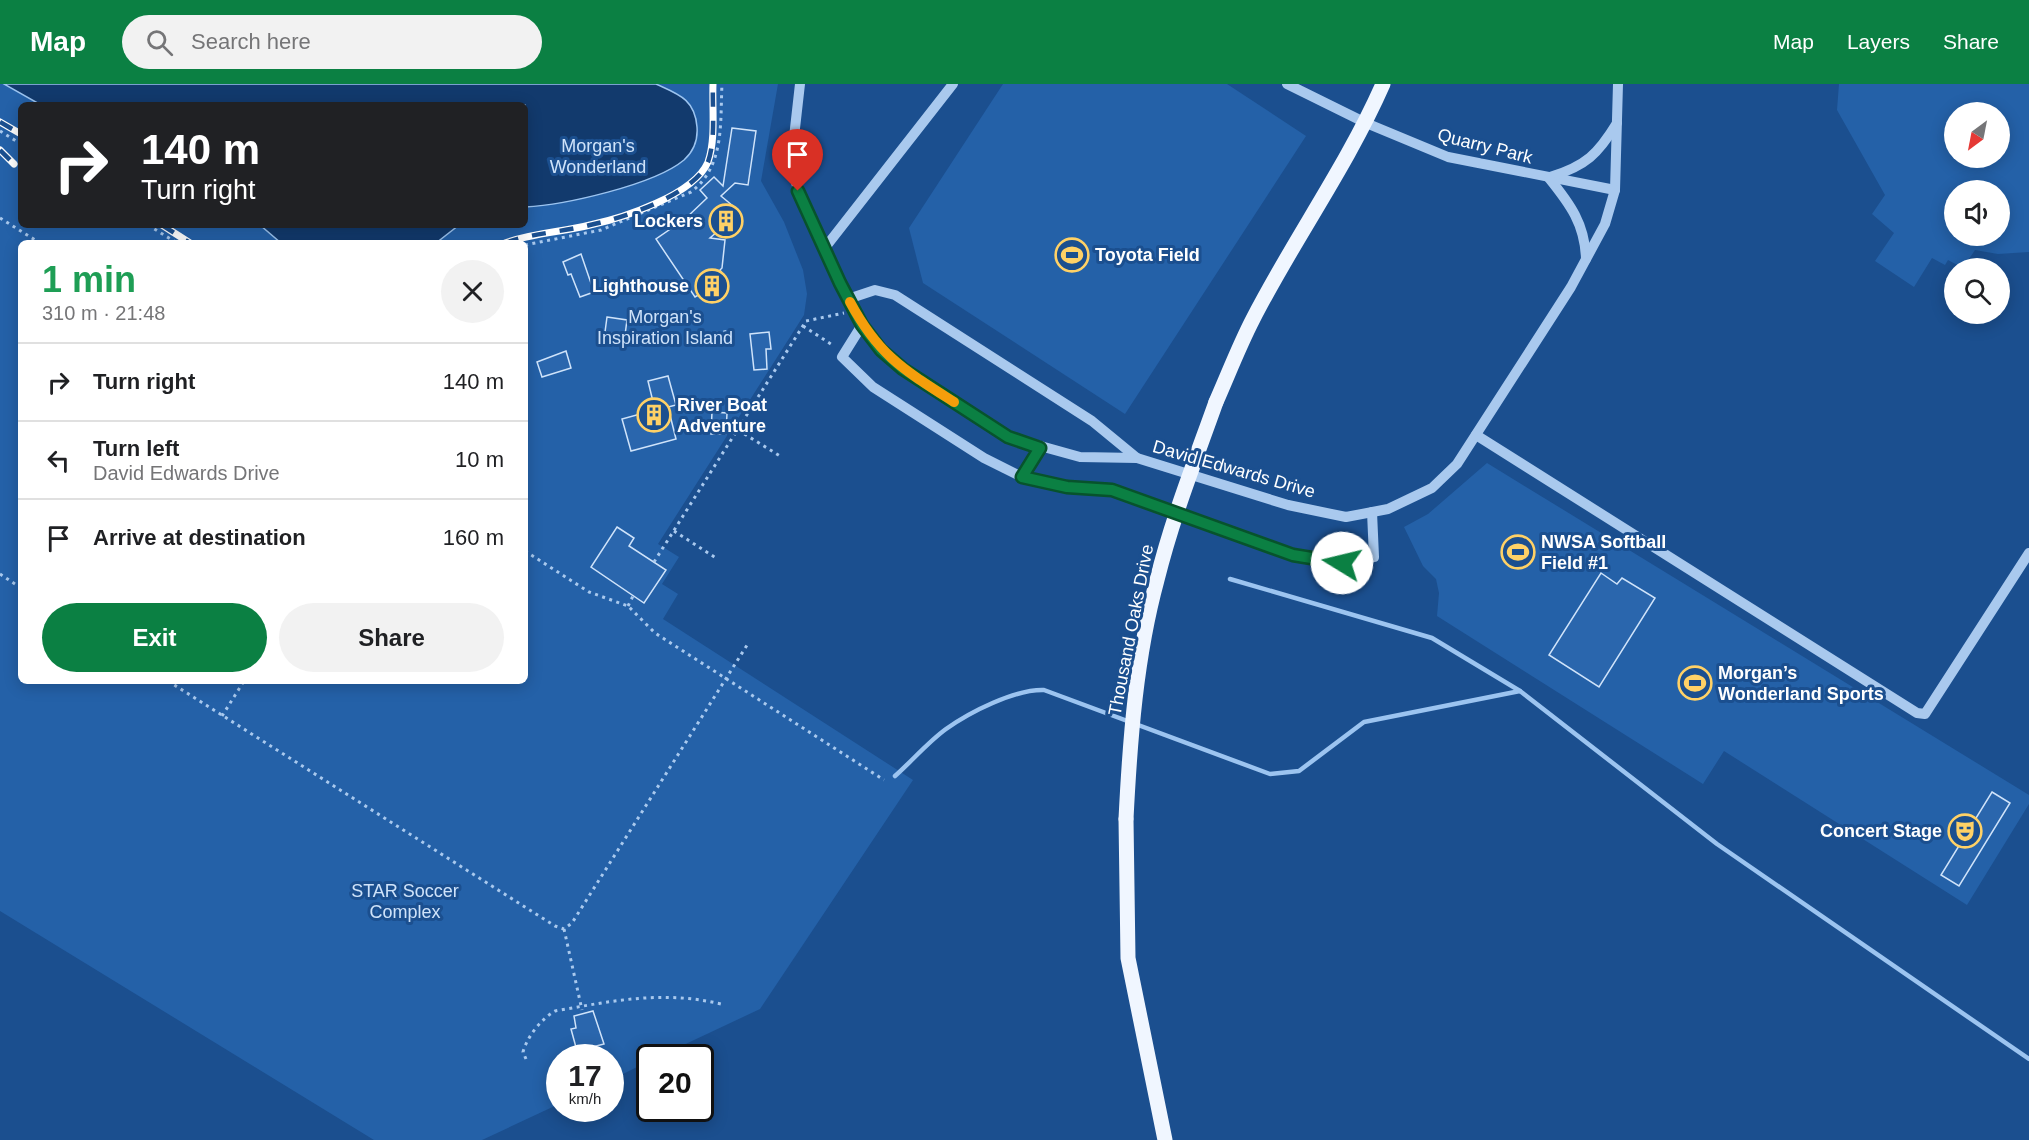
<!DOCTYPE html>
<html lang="en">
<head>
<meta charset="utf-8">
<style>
  body { margin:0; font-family:Helvetica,sans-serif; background:#f2f2f2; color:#202124; height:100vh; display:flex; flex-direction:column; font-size:22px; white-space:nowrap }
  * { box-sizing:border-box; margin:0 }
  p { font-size:20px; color:#757577 }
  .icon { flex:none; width:33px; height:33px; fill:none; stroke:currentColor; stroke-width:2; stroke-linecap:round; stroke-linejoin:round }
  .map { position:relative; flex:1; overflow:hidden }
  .drawer { position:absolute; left:18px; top:156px; width:510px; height:444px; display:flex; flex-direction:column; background:#fff; border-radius:9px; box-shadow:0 3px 15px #0003 }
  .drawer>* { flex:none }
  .hud { position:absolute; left:18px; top:18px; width:510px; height:126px; border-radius:9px; box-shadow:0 3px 15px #0003; background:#202124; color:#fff; overflow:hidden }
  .needle { width:39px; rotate:212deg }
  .tools { position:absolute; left:1944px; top:18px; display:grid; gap:12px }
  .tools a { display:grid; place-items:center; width:66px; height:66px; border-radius:50%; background:#fff; box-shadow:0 3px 15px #0003; font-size:30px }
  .speed { position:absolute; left:546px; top:960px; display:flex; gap:12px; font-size:30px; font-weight:700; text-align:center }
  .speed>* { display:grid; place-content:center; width:78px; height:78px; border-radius:50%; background:#fff; box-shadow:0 3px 15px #0003; line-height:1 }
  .speed small { font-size:15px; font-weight:400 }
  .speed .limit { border:3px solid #111; border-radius:9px; background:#fff; color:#111 }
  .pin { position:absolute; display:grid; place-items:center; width:51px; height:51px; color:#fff; margin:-62px -26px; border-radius:50% 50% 50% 0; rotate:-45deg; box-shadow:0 0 6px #0007 }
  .pin .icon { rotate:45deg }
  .me { position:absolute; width:66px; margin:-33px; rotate:279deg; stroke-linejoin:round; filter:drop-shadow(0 0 4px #0008) }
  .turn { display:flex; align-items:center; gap:21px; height:126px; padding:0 24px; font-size:27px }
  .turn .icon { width:78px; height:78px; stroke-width:2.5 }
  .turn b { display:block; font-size:42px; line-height:51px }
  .round { display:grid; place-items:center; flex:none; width:63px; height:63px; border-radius:32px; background:#f2f2f2 }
  .headline { display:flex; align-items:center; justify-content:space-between; height:102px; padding:0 24px }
  h1 { font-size:36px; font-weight:700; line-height:45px; color:#1e9e55 }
  .button { display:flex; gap:12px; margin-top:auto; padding:12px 24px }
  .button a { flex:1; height:69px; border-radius:36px; background:#0b8043; color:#fff; font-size:24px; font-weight:700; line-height:69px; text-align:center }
  .button a+a { background:#f2f2f2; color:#202124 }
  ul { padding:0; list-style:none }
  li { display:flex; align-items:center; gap:18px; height:78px; padding:0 24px; border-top:2px solid #e0e0e0 }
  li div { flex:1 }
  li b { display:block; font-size:22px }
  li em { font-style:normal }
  header { display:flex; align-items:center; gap:36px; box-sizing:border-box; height:84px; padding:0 30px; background:#0b8043; color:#fff }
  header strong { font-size:28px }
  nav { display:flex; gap:33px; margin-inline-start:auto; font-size:21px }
  .search { width:420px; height:54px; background:#f2f2f2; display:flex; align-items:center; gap:15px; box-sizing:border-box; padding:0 21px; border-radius:33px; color:#757577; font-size:22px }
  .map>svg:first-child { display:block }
</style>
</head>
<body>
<header>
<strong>Map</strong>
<div class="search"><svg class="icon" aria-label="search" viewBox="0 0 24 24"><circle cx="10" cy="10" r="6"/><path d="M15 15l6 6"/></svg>Search here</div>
<nav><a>Map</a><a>Layers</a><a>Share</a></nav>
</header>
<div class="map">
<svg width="2029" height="1056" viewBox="0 0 2029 1056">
  <rect width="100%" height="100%" fill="#1b4f8f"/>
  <g fill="#2461a8" fill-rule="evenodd">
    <path d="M0 0H778L761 97 784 138 803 186 807 210 804 231 658 460 679 473 662 500 678 510 663 535 913 696 760 925 658 973 650 974 649 977 611 996 610 974H560L559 1020 482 1056H374L0 827ZM21 21H525V141H21ZM21 159H525V597H21Z"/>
    <polygon points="1003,0 1227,0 1306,52 1125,330 923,199 909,144"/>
    <path d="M1839 0H2029V168L1998 170 1975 166 1963 184 1948 176 1945 181 1932 174 1914 203 1875 177 1894 149 1872 130 1885 111 1837 26ZM1954 28H2000V74H1954ZM1954 106H2000V152H1954Z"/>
    <polygon points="1487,379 2029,711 2029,720 1967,821 1724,667 1703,700 1437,532 1439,509 1436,495 1423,482 1404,443 1428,430"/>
  </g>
  <g fill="#123a6d" stroke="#9cc4f0" stroke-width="1.5">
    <path d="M4 0H656C678 10 695 15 697 43 698 56 694 67 684 76 654 101 564 121 525 123V21H41Z"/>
    <polygon points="260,141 459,141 436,159 281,159"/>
  </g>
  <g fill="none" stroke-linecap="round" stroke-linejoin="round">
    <g stroke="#9cc4f0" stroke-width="4.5">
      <polyline points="1230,495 1432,554 1520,607 1717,760 2029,975"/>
      <path d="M895 692C912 677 928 658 946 645 970 628 1015 605 1044 606L1270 690 1299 687 1364 638 1520 607"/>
    </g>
  </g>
  <g fill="#2a66ad" stroke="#cfe3fa" stroke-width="1.5">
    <polygon points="732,44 756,47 748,101 735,99 721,112 733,122 729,126 734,133 710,154 725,156 722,184 720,186 725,194 719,208 714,211 700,210 695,213 656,155 685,135 707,114 700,106 714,93 723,102"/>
    <polygon points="581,170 594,208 580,213 571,190 568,191 563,178"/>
    <polygon points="607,233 627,236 625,251 605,248"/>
    <polygon points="769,248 771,265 766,265 767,285 754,286 750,250"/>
    <polygon points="566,267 571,284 542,293 537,278"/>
    <polygon points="668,292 676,321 668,323 676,355 631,367 622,335 655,326 648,297"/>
    <polygon points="712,328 727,329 726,350 711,350"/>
    <polygon points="617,443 634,454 629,462 666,486 644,519 591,483"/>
    <polygon points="1601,489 1617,500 1622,494 1655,514 1599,603 1549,571"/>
    <polygon points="1992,708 2010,719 1959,802 1941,791"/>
    <polygon points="593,927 604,960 577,967 571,945 576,944 574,932"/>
  </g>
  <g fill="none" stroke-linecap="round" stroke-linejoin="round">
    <g stroke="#a9c9ee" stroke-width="3" stroke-dasharray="3 4.5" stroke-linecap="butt">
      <polyline points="0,47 21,60"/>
      <polyline points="0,134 40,159"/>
      <polyline points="148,141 177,159"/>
      <path d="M525 161 601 146 691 108C725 82 720 39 722 0"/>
      <polyline points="803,242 834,262"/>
      <polyline points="716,249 737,246"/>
      <polyline points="738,346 780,372"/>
      <polyline points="674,447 716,474"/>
      <polyline points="525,467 589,508 628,522 655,549 884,696"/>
      <polyline points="654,478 806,237 844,229"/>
      <polyline points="0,490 21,504"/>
      <polyline points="628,522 633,512"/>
      <polyline points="168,597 555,842 564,845 572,839 749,558"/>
      <polyline points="222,632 244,597"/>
      <polyline points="564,845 582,926"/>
      <path d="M526 975 523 968C527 953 541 935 555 927 612 917 663 906 721 920"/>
    </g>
    <g stroke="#a9c9ee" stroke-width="10">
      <polyline points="800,0 793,62 794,92 803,121 862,241 881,266 903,285 1008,353 1080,373 1137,374 1288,421 1346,433 1388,425 1432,404 1457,380 1571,203 1605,140 1615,106 1618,0"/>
      <polyline points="1287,0 1366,39 1448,73 1615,106"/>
      <path d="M1550 93C1586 82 1598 70 1617 39"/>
      <path d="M1549 94C1570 120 1585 140 1586 175"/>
      <polyline points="824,165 953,0"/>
      <polyline points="848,215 875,206 895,211 1092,337 1137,374"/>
      <polyline points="862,241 842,273 873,303 984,374 1022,393 1067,403 1112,406 1293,471 1342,479 1374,473 1372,428"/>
      <polyline points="1476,351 1917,629 1925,630 2029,469"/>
      <polyline points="1022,393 1040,364"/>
    </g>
    <g stroke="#f0f6ff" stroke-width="15">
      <path d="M1216 318C1228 291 1239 262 1253 235 1294 155 1347 82 1383 0"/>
      <polyline points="1126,735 1128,874 1165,1056"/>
    </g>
    <g stroke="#fff" stroke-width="7">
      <g id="rail">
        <polyline points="0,38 21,50"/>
        <polyline points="0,66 14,80"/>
        <polyline points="162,141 190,159"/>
        <path d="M505 159C532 149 562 148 590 141 623 134 694 111 708 78 716 55 712 24 713 0"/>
      </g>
    </g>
    <use href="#rail" stroke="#1b4f8f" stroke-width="4.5" stroke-dasharray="14" stroke-linecap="butt"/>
    <path stroke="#f0f6ff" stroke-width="15" d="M1126 735C1130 655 1136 573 1157 496 1172 435 1195 377 1216 318"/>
  </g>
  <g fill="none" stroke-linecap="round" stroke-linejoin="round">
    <g stroke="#07532c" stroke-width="15">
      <polyline id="route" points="798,107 840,199 862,241 881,266 903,285 1008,353 1040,364 1022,393 1067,403 1112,406 1293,471 1342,479"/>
    </g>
    <use href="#route" stroke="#0b8043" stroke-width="10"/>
    <path stroke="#f59e0b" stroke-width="10" d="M850 218C879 272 904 286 954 318"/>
  </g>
  <defs>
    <g id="building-ring" transform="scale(1.725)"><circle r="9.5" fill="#1b4f8f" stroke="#ffd166" stroke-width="1.5"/><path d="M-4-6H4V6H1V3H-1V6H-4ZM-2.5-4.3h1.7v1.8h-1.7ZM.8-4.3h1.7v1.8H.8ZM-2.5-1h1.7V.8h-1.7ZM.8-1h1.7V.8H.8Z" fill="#ffd166"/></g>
    <g id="stadium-ring" transform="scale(1.725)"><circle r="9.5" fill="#1b4f8f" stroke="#ffd166" stroke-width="1.5"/><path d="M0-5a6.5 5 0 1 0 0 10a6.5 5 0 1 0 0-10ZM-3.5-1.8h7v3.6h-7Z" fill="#ffd166"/></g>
    <g id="theatre-ring" transform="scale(1.725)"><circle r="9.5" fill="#1b4f8f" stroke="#ffd166" stroke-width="1.5"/><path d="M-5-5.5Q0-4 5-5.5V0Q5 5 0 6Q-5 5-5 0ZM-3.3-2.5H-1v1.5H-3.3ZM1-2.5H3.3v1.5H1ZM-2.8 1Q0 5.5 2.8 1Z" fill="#ffd166"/></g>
  </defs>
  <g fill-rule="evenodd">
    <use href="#building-ring" x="726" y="137"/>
    <use href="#stadium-ring" x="1072" y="171"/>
    <use href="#building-ring" x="712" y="202"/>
    <use href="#building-ring" x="654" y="331"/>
    <use href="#stadium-ring" x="1518" y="468"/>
    <use href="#stadium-ring" x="1695" y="599"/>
    <use href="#theatre-ring" x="1965" y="747"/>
  </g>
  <g text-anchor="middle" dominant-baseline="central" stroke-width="6" stroke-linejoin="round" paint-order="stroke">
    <g font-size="18" fill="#cfe3fa" stroke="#1b4f8f">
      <text x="598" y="62">Morgan's<tspan x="598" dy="21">Wonderland</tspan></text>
      <text x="665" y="233">Morgan's<tspan x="665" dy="21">Inspiration Island</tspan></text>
      <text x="405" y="807">STAR Soccer<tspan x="405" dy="21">Complex</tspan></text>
    </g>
    <g font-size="18" fill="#fff" stroke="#1b4f8f">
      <text transform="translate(1485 62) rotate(14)">Quarry Park</text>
      <text transform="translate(1234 385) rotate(16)">David Edwards Drive</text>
      <text transform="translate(1131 546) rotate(-79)">Thousand Oaks Drive</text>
    </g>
    <g font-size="18" font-weight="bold" fill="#fff" stroke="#1b4f8f" text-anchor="start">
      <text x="703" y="137" text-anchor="end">Lockers</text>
      <text x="1095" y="171">Toyota Field</text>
      <text x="689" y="202" text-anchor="end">Lighthouse</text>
      <text x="677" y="321">River Boat<tspan x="677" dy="21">Adventure</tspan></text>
      <text x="1541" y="458">NWSA Softball<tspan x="1541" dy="21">Field #1</tspan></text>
      <text x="1718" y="589">Morgan’s<tspan x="1718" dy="21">Wonderland Sports</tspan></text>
      <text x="1942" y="747" text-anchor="end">Concert Stage</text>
    </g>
  </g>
</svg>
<div class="tools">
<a><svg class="needle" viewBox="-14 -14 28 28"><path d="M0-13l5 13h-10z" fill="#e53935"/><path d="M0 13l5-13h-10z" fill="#757577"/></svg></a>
<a><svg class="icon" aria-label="sound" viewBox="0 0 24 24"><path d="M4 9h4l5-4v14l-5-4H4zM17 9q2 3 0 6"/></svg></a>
<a><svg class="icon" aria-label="search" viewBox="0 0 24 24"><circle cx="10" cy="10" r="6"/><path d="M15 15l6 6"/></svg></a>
</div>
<div class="speed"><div>17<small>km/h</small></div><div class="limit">20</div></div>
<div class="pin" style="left:798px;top:107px;background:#d93025"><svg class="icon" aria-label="arrive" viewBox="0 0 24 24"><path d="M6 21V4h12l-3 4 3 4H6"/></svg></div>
<svg class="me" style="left:1342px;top:479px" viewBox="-20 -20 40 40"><circle r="19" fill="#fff"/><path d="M0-13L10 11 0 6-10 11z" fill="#0b8043"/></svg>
<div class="hud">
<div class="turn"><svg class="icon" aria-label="right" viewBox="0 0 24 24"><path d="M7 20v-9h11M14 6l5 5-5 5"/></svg><div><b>140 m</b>Turn right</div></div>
</div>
<section class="drawer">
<div class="headline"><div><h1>1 min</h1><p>310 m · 21:48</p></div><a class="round"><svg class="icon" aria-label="close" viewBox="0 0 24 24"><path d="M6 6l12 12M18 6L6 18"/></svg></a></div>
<ul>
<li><svg class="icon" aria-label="right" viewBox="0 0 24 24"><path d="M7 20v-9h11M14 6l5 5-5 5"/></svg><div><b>Turn right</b></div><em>140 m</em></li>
<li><svg class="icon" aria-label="left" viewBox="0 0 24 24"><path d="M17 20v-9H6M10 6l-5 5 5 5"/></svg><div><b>Turn left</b><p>David Edwards Drive</p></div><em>10 m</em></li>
<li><svg class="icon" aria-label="arrive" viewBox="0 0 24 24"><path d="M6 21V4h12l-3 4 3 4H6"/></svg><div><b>Arrive at destination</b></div><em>160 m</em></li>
</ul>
<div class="button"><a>Exit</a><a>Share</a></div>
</section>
</div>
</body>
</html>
